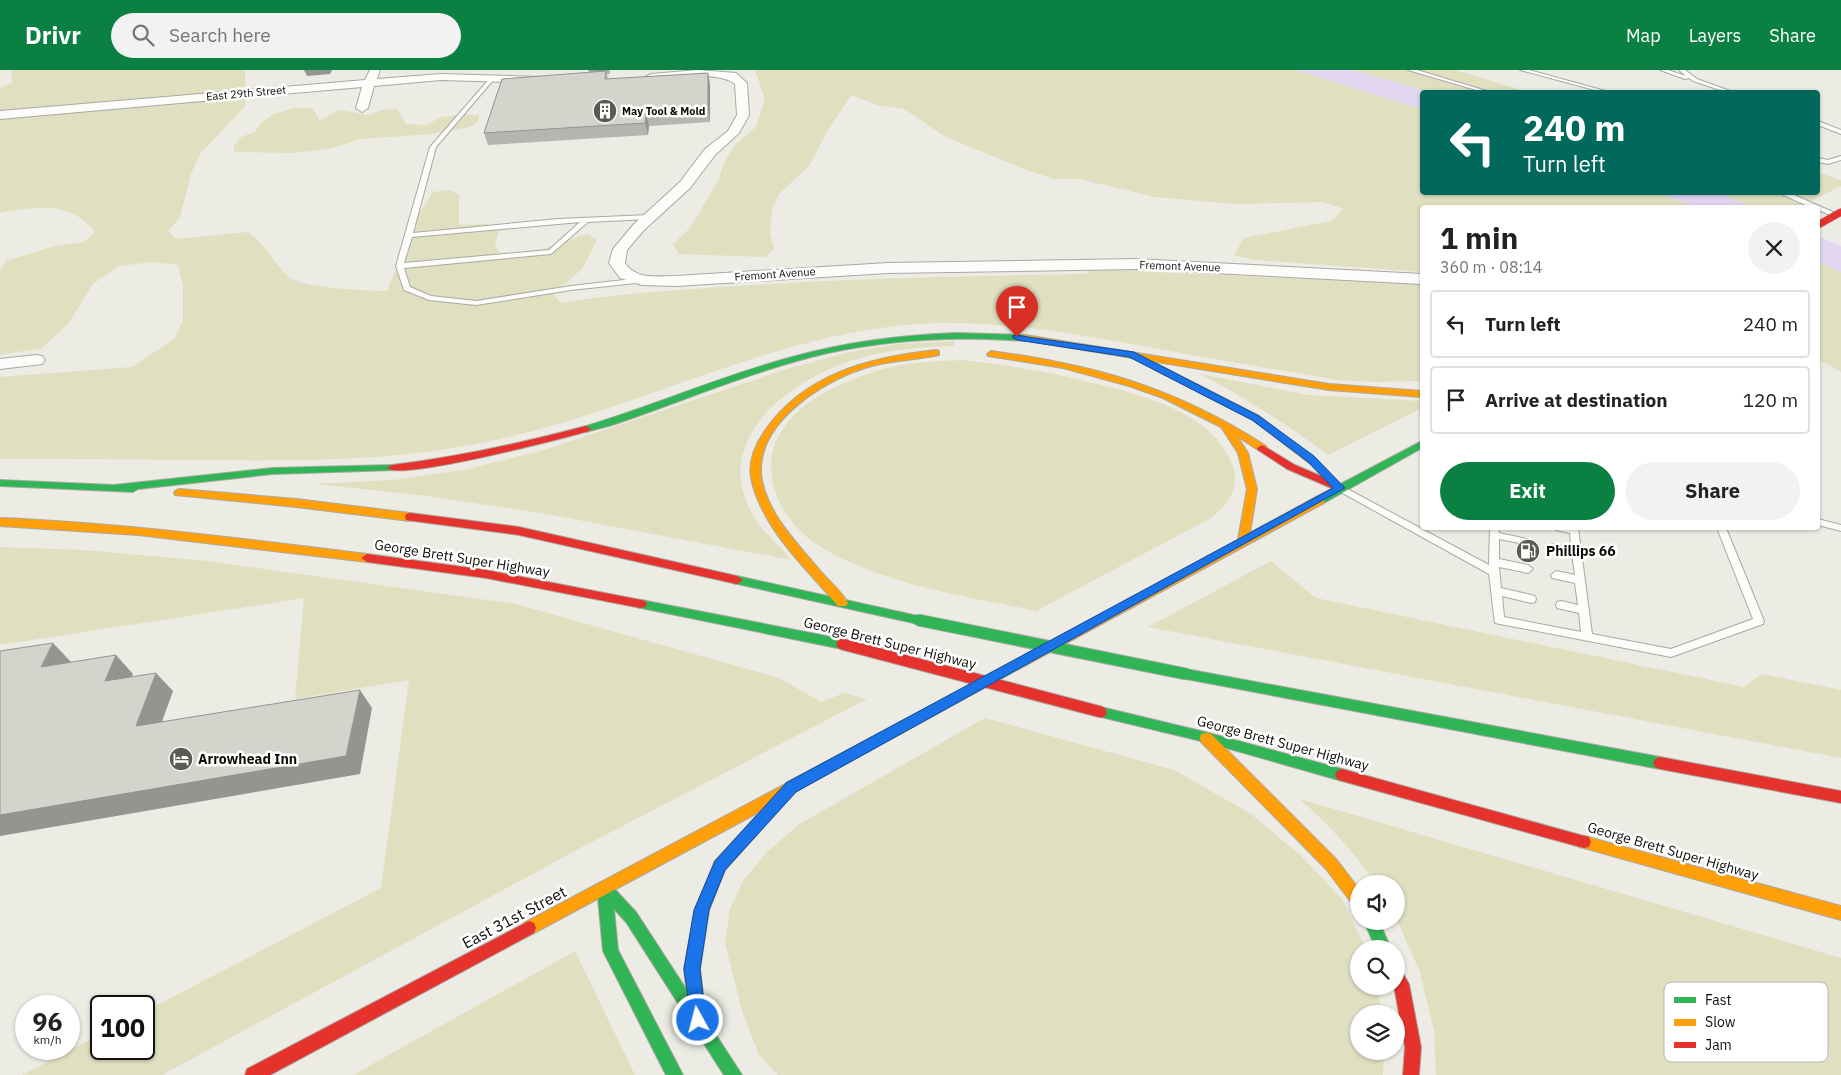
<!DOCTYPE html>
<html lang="en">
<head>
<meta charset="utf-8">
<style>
  body { margin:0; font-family:"IBM Plex Sans",sans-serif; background:#f2f2f2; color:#222; height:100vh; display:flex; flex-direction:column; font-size:19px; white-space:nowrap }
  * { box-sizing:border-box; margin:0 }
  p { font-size:16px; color:#767676 }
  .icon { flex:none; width:28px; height:28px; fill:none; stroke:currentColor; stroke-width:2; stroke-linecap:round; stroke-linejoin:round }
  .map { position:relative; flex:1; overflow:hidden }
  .details { position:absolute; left:1420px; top:135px; width:400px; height:325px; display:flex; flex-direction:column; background:#fff; border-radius:5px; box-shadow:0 1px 4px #0004 }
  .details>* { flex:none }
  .banner { position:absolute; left:1420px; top:20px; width:400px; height:105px; border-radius:5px; box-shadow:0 1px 4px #0004; background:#00695c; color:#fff; overflow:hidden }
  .buttons { position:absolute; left:1350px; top:805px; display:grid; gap:10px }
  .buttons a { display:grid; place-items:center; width:55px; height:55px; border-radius:50%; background:#fff; box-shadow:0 1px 4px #0004; font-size:25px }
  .speed { position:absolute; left:15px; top:925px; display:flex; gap:10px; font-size:25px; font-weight:700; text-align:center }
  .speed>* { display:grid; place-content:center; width:65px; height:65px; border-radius:50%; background:#fff; box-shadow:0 1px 4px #0004; line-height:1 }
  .speed small { font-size:12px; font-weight:400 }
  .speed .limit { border:2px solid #111; border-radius:8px; background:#fff; color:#111 }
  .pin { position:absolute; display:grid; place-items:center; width:42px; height:42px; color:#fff; margin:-51px -21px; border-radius:50% 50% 50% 0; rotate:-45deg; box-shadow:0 0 5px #0007 }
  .pin .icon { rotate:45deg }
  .me { position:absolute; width:55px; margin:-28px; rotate:353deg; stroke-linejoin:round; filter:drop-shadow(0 0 4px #0008) }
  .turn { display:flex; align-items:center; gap:18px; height:105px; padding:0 20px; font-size:22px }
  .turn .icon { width:65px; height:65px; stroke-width:2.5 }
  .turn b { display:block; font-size:35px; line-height:42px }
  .round { display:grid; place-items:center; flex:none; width:52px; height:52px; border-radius:26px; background:#f2f2f2 }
  .head { display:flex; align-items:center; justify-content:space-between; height:85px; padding:0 20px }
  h1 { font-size:30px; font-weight:700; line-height:38px }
  .cta { display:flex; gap:10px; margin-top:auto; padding:10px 20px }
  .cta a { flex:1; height:58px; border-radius:30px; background:#0b8043; color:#fff; font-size:20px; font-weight:700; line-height:58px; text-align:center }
  .cta a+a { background:#f2f2f2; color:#222 }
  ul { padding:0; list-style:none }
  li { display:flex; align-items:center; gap:15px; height:68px; margin:0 10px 8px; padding:0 10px; border:2px solid #e0e0e0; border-radius:5px }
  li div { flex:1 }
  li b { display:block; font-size:19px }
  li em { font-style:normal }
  header { display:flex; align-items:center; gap:30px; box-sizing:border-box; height:70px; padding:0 25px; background:#0b8043; color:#fff }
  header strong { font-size:24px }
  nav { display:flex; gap:28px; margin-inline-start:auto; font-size:18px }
  .search { width:350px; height:45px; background:#f2f2f2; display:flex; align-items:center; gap:12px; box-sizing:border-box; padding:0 18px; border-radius:28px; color:#767676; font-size:19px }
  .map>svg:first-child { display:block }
</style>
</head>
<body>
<header>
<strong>Drivr</strong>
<div class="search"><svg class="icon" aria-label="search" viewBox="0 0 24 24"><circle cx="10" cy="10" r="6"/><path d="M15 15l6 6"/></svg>Search here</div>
<nav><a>Map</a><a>Layers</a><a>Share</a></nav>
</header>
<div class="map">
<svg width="1841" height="1005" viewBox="0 0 1841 1005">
  <rect width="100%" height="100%" fill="#ecece4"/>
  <g fill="#e0dfc0">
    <path d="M11 0H245V36L200 84 191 104 180 147 168 161 176 169 248 162C265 174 273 193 289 207 301 218 369 221 387 221L418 145 433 122 450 120 459 125V155L487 154 499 159 495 174 501 187 524 188 562 171 588 164 597 170 582 199 553 224 561 233C620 223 679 220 738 216 855 208 971 206 1087 204L1090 199 1422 214V311L1375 312 1338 310C1271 299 1203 287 1136 275 1072 263 1005 252 939 253 787 257 650 335 504 368 400 392 304 391 198 390 132 389 66 389 0 389V307L132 297 174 269 183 250V216L178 195 154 192 118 196 93 214 68 254 42 278 0 285V201L6 191 51 177 84 172 95 162C70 130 36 137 0 143V18L12 12Z"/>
    <polygon points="755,0 1295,0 1422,39 1422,122 1658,123 1697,137 1422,138 1422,202 1255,190 1234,185 1244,168 1331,151 1344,139 1322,132 1234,134 1155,127 1079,109 1054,109 1024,99 944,66 904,39 876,35 851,25 827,62 809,96 779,124 772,140 770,163 774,179 765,187 679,184 673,174 690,158 719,109 723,95 734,76 756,57 765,29"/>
    <polygon points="1351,0 1455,0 1528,22 1430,22"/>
    <polygon points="294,38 312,38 318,47 319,51 339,40 369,45 382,40 397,39 406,54 425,55 442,47 464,44 479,45 478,52 470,57 432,64 360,69 333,78 294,83 234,82 234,76 241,67 255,62 262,52 274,44"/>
    <polygon points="1821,103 1841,110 1841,116 1799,137 1752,137 1718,123 1818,122 1818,104"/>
    <polygon points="1818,191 1841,202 1841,302 1818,289"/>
    <path d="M955 271 954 276C916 277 878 280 842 294 780 318 711 374 754 447 763 462 780 476 791 490L546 444 428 426 315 414 393 410 464 400 544 380 787 299 850 282 898 274Z"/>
    <path d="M963 290C1017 296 1071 306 1124 321 1146 328 1171 335 1191 348 1209 359 1223 373 1231 392 1242 415 1229 434 1211 448L1036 541C962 525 881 515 816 474 796 461 778 437 773 414 758 345 837 311 891 297 914 292 939 291 963 290Z"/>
    <path d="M1200 304 1308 325 1422 331V338L1328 385C1287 354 1245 328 1200 304Z"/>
    <polygon points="0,477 83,480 208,491 516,534 779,608 821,632 844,623 867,629 588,774 162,1005 22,1005 101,964 101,979 144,979 144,942 381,818 409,610 295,629 304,528 0,575"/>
    <polygon points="1271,491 1316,528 1744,617 1762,604 1841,620 1841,688 1148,557"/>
    <polygon points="985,648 1174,700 1251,744 1300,785 1342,829 1366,879 1359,879 1359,916 1377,916 1382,944 1359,944 1359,981 1384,981 1383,1005 778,1005 759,985 742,941 725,873 730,839 743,811 766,783 798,755"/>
    <path d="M1300 729 1841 888V1005H1436L1434 961 1420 902 1396 848V814H1376C1354 781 1328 755 1300 729Z"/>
    <polygon points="575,881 635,1005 353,1005"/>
  </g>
  <g fill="#e2d6f1">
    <polygon points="1295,0 1351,0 1430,22 1422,22 1422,39"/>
    <polygon points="1658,123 1718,123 1752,137 1697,137"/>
    <polygon points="1818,166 1841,176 1841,202 1818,191"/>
  </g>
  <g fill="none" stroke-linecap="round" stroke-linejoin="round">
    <g stroke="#a9a9a3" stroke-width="2">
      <g id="lane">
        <polygon points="1408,0 1417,0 1490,22 1483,22"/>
        <polygon points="1520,0 1529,0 1609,22 1602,22"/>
        <polygon points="1660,0 1668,0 1686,6 1679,0 1685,0 1697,9 1733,22 1726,22 1693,11 1689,8 1685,9"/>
        <path d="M492 6 495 8 494 9 436 77 413 163 558 149 649 145 652 147 649 149 588 152 551 184 404 198 410 217 431 226 476 231 571 216 642 208H645V212L571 220 476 235 429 230 404 220 396 196 430 77ZM580 152 549 180 404 193 412 167Z"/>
        <polygon points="1818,51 1841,60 1841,64 1818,55"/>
        <polygon points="1841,86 1841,90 1828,94 1818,92 1818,88 1828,90"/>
        <polygon points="1777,122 1787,122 1840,145 1841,146 1836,147 1818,140 1818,138 1812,138"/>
        <polygon points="1340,415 1489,495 1490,458 1498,458 1499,463 1527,469 1529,471 1527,473 1524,474 1499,469 1499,489 1528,495 1533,499 1528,503 1499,497 1501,518 1531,525 1535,526 1536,529 1535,532 1531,533 1502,526 1504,547 1581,562 1579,543 1557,538 1556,535 1557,532 1561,531 1578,535 1575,513 1552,508 1551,505 1556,501 1575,505 1572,484 1552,480 1547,477 1552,474 1571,477 1570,463 1556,460 1555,458 1578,458 1592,564 1671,579 1753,549 1717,458 1726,458 1764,551 1763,554 1671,587 1495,553 1489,504 1337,420 1335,418"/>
        <polygon points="1818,449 1841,455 1841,461 1818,455"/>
      </g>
    </g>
    <g stroke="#a9a9a3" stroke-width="2">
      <g id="street">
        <polygon points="370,0 380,0 377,9 441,4 540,7 546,10 540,13 441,10 374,16 368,38 362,42 356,38 362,17 0,49 0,41 365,10"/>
        <path d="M698 0 736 3 747 13 749 45 739 63 715 85 690 118 644 160 627 180 625 193C636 210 657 206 676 206L888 193 1137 189 1422 204V214L1137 199 888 203 676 216 642 215 620 208 609 193 613 179 634 154 680 112 705 79 728 61 737 45 735 14C718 0 674 9 651 10L645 7 651 4Z"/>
        <polygon points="36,285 42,286 45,290 42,294 0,299 0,289"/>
      </g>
    </g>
    <g stroke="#a9a9a3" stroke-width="2">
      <g id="fast">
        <path d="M957 263 1025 265 1029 268 1025 271C959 266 893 269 828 283 754 300 684 331 612 355L586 362 581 359 583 357C653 336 721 306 792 287 846 272 901 265 957 263Z"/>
        <polygon points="1422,371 1422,378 1324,433 1320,434 1315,430 1316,427"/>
        <polygon points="392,395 396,396 397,398 396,400 273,404 138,419 133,422 0,416 0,410 114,415 273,398"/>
        <polygon points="737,506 918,546 922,547 924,550 922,553 918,554 733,513 731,510 733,507"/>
        <polygon points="641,530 842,569 846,571 848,574 846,577 842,579 641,538 637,537 635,534 637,531"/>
        <polygon points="1024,586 1028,588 1030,591 1028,594 796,721 791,723 786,721 784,717 786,713"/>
        <polygon points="1186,599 1660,687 1665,689 1667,693 1665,697 1660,699 1186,609 1182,607 1180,604 1182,601"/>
        <polygon points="1101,637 1205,662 1342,699 1347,701 1349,705 1347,709 1342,711 1205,672 1101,647 1097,646 1095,642 1097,638"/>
        <polygon points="604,811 609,813 636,842 742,1005 724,1005 626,852 614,839 618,880 683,1005 666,1005 603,881 597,818 599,813"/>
        <polygon points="1364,851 1379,851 1391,879 1376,879"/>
      </g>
    </g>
    <g stroke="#a9a9a3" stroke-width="2">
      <g id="slow">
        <polygon points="1025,265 1329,314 1422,321 1422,327 1329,320 1022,270 1021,268"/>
        <path d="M936 280 939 281V285C917 290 894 290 872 296 829 307 762 348 761 398 760 414 768 431 776 445 789 466 807 485 823 504 831 513 842 522 848 533L846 536H838C807 499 764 461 752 412 747 394 754 377 764 362 803 304 870 287 936 280Z"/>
        <path d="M991 281C1096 295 1176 318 1266 376L1267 378 1266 380H1258L1237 366 1248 383 1257 419 1250 463 1316 427 1320 426 1325 430 1324 433 1028 594 1024 596 1020 594 1018 591 1020 588 1238 470 1247 419 1238 383 1221 357 1163 328 1129 316 1063 298 988 286 987 284Z"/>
        <polygon points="1157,294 1259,346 1318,391 1313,394 1309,393 1253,350 1154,299 1152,297"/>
        <polygon points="179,419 296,429 410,443 415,447 410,451 296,437 175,425 174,423 175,421"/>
        <path d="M0 448C123 453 245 469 367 484L373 488 367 492 138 465 0 456Z"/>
        <polygon points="1206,663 1211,664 1336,789 1359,819 1359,838 1354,836 1326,799 1201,672 1200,668 1201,664"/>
        <polygon points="791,711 796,713 798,717 796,721 725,800 709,840 700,899 706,950 704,956 698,958 692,956 690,950 684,899 695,840 715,791 761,741 534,863 529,865 524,863 522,858 524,853"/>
        <polygon points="1584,766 1841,836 1841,850 1584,778 1579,777 1577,772 1579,767"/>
      </g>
    </g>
    <g stroke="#a9a9a3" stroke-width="2">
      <g id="jam">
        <path d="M586 356 591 359 589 361C564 368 399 411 387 398L392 395C458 387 522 373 586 356Z"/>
        <polygon points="1262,375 1295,395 1344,416 1345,418 1340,421 1336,420 1287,399 1258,380 1257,378"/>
        <polygon points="410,443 519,457 737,506 743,510 737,514 519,465 406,450 405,447 406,444"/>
        <polygon points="367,484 486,500 641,530 645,531 647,534 645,537 641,538 486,508 367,492 361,488"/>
        <polygon points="1660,687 1841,721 1841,733 1660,699 1655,697 1653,693 1655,689"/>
        <polygon points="1342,699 1584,766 1589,767 1591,772 1589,777 1584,778 1342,711 1337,709 1335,705 1337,701"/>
        <polygon points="529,851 534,853 536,858 534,863 270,1005 245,1005 247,999"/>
        <polygon points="1396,897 1401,900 1409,914 1421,977 1419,1005 1403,1005 1405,977 1394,916 1396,916"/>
      </g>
    </g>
    <use href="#lane" fill="#fcfcfb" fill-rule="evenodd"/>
    <use href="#street" fill="#fcfcfb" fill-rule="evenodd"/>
    <use href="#fast" fill="#30b455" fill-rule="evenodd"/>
    <use href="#slow" fill="#ff9f0a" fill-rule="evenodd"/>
    <use href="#jam" fill="#e5322d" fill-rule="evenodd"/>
    <g stroke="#a9a9a3" stroke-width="13" stroke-linecap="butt">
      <polyline id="fast-bridge" points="918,550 1186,604"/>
    </g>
    <g stroke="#a9a9a3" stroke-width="8" stroke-linecap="butt">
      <polyline id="jam-bridge-far1" points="1818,155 1841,142"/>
    </g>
    <g stroke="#a9a9a3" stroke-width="13" stroke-linecap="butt">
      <polyline id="jam-bridge" points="842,574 1101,642"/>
    </g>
    <use href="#fast-bridge" stroke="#30b455" stroke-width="11"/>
    <use href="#jam-bridge-far1" stroke="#e5322d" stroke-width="7"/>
    <use href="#jam-bridge" stroke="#e5322d" stroke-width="11"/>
  </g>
  <polygon fill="#b6b6b0" points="589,0 610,0 610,4 607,4 608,9 708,3 710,15 710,52 649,56 648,65 488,75 484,63 589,3"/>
  <g fill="#949490">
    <polygon points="304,0 332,0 330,4 307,6"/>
    <polygon points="708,3 710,15 710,52 708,39"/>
    <polygon points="646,43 649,56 648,65 645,53"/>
    <polygon points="53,573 71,592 41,597"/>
    <polygon points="116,585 133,604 123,629 105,611"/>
    <polygon points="156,603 173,621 154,674 136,656"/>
    <polygon points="360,620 372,638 360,704 0,766 0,745"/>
  </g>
  <g fill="#d4d4cd" stroke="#949490">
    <polygon points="589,0 609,0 589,1"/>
    <polygon points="606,1 605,9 708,3 708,39 646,43 645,53 484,63 502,9"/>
    <polygon points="53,573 41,597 116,585 105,611 156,603 136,656 360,620 346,686 0,745 0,581"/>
  </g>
  <polygon fill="#1a73e8" stroke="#114b97" points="1014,265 1134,282 1259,346 1314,386 1345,418 796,722 725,800 709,840 700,899 706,950 704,956 698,958 692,956 684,899 694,840 715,791 786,713 1333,418 1307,391 1252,350 1129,287 1017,270 1012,267"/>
  <defs>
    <g id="building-disc" transform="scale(1.25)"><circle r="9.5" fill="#5b5b55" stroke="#fff"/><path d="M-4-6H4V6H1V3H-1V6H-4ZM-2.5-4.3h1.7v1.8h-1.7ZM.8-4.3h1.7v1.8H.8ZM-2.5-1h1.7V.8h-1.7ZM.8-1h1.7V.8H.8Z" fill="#fff"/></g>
    <g id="fuel-disc" transform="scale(1.25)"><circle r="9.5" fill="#5b5b55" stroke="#fff"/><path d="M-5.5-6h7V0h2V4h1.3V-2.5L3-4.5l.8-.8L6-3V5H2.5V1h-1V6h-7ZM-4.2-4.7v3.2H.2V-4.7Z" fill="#fff"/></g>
    <g id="hotel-disc" transform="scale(1.25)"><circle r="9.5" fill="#5b5b55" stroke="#fff"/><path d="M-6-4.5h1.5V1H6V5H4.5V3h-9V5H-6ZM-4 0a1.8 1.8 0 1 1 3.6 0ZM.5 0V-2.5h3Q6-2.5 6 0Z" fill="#fff"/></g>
  </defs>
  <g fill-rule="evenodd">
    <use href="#building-disc" x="605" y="41"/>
    <use href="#fuel-disc" x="1528" y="481"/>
    <use href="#hotel-disc" x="181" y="689"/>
  </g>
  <g text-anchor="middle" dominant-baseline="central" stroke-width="5" stroke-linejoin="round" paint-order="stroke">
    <g font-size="11" fill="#0d0d08" stroke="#fff">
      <text transform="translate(246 23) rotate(-5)">East 29th Street</text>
      <text transform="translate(1180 196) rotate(2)">Fremont Avenue</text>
      <text transform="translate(775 204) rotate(-4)">Fremont Avenue</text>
    </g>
    <g font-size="11" font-weight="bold" fill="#0d0d08" stroke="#fff" text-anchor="start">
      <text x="622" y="41">May Tool &amp; Mold</text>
    </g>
    <g font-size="14" font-weight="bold" fill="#0d0d08" stroke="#fff" text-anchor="start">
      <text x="1546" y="481">Phillips 66</text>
      <text x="198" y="689">Arrowhead Inn</text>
    </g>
    <g font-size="14" fill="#0d0d08" stroke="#fff">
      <text transform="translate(462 488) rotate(9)">George Brett Super Highway</text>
      <text transform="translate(890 573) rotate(14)">George Brett Super Highway</text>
      <text transform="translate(1283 673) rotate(15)">George Brett Super Highway</text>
      <text transform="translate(1673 781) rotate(16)">George Brett Super Highway</text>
    </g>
    <g font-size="16" fill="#0d0d08" stroke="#fff">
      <text transform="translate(514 847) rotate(-28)">East 31st Street</text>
    </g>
  </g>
  <rect x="1664" y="912" width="164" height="80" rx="8" fill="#fff" stroke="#b6b6b5" stroke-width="1"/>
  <rect x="1674" y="927" width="22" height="6" fill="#30b455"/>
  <rect x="1674" y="949" width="22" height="7" fill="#ff9f0a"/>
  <rect x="1674" y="972" width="22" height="6" fill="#e5322d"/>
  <g font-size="14" fill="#0d0d08">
    <text x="1705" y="935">Fast</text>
    <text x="1705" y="957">Slow</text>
    <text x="1705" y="980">Jam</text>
  </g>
</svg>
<div class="buttons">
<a><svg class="icon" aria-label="sound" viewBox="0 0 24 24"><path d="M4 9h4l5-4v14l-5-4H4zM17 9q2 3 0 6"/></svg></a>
<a><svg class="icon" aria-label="search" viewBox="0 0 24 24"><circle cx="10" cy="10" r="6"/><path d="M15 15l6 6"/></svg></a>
<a><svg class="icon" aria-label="layers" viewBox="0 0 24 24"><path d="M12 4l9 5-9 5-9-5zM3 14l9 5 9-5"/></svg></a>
</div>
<div class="speed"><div>96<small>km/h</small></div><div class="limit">100</div></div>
<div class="pin" style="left:1017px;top:267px;background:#d93025"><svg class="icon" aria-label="arrive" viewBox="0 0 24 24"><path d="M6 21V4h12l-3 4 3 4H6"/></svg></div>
<svg class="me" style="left:698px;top:950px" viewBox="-20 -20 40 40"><circle r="17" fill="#1a73e8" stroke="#fff" stroke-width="3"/><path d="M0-11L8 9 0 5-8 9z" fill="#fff"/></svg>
<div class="banner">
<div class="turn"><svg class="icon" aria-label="left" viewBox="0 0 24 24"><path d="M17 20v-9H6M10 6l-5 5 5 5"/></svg><div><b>240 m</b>Turn left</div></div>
</div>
<section class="details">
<div class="head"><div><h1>1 min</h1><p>360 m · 08:14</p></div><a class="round"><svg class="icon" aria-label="close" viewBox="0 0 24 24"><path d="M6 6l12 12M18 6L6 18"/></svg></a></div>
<ul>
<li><svg class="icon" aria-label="left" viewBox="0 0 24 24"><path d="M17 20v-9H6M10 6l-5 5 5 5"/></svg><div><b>Turn left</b></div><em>240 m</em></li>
<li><svg class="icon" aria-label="arrive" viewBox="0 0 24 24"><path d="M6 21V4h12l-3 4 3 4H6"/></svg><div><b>Arrive at destination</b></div><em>120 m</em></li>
</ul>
<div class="cta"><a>Exit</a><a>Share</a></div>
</section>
</div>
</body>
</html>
